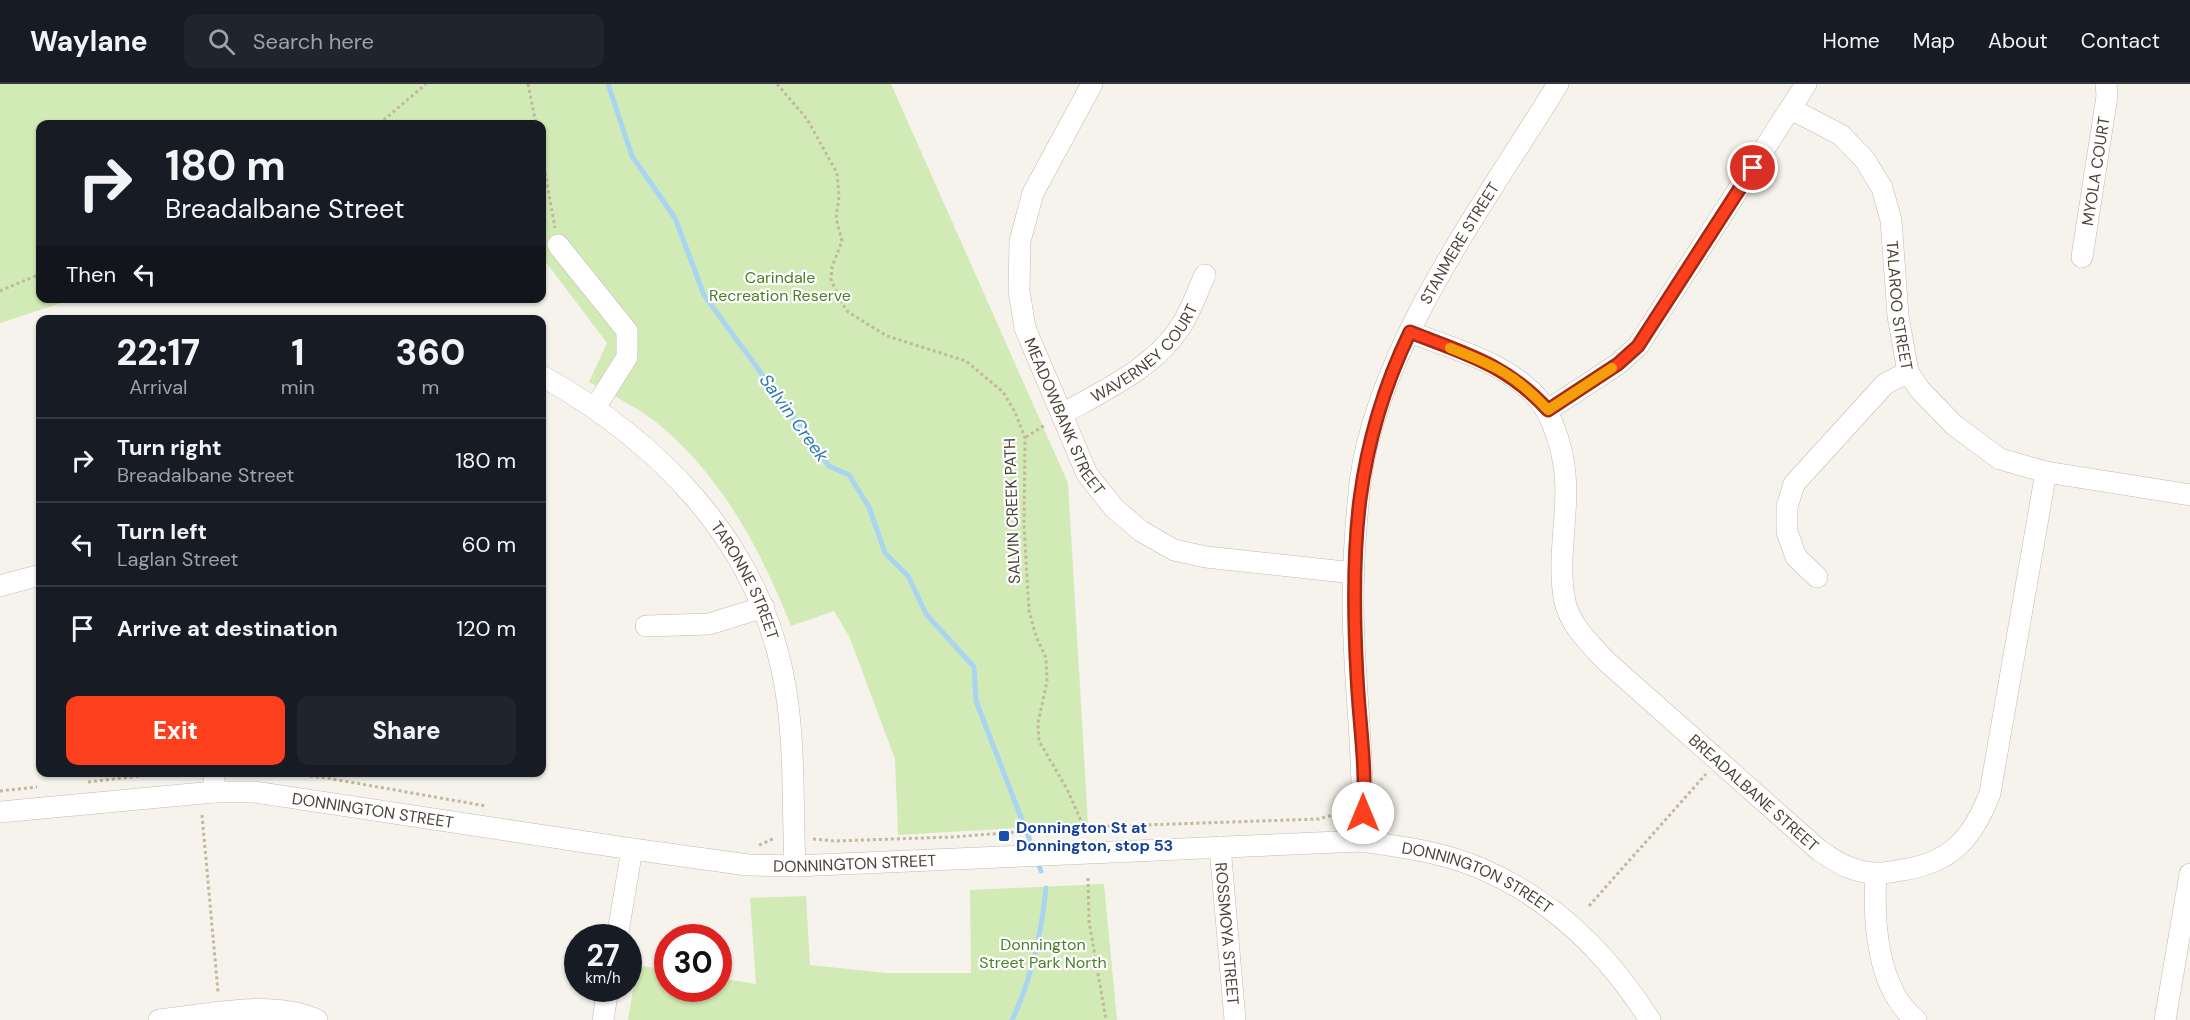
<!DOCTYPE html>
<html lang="en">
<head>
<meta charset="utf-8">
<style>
  body { margin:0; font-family:"DM Sans",sans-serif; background:#20242c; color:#f1f3f6; height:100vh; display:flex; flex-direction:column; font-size:22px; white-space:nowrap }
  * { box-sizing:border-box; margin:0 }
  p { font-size:20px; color:#9ea1a6 }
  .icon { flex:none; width:33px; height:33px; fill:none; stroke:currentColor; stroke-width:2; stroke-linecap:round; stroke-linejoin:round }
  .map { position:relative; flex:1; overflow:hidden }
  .details { position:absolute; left:36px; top:231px; width:510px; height:462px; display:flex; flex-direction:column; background:#171b24; border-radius:12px; box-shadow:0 2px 4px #0004 }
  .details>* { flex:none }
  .guide { position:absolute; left:36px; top:36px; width:510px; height:183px; border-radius:12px; box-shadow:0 2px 4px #0004; background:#171b24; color:#f1f3f6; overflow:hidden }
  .speed { position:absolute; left:564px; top:840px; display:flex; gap:12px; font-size:30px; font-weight:700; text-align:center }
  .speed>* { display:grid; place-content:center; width:78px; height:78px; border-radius:50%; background:#171b24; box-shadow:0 2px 4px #0004; line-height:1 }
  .speed small { font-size:15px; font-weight:400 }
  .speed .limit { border:9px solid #d22; background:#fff; color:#111 }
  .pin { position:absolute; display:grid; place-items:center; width:51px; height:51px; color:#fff; margin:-26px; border:3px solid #fff; border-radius:50%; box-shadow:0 2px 6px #0007 }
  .me { position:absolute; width:66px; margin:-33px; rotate:0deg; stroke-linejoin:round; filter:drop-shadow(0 0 4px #0008) }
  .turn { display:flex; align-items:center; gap:21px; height:126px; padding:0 30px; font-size:27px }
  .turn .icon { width:78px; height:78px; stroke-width:2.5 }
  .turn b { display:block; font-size:42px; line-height:51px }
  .then { display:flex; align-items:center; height:57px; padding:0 30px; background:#0003; gap:12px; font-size:22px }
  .eta { display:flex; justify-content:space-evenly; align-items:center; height:102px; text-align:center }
  .eta b { font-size:36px; font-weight:800; line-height:42px }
  .cta { display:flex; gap:12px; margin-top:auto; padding:12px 30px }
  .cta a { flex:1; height:69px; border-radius:12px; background:#fc3f1d; color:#fff; font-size:24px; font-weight:800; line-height:69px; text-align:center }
  .cta a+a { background:#20242c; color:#f1f3f6 }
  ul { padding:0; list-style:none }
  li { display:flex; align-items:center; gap:18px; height:84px; padding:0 30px; border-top:2px solid #363941 }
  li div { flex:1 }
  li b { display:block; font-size:22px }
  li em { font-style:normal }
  header { display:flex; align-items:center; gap:36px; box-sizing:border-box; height:84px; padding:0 30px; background:#171b24; border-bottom:2px solid #363941 }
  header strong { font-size:28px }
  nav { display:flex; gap:33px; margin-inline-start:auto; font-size:21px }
  .search { width:420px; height:54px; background:#20242c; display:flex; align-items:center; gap:15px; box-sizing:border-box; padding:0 21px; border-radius:12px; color:#9ea1a6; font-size:22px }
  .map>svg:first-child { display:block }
</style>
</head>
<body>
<header>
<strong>Waylane</strong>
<div class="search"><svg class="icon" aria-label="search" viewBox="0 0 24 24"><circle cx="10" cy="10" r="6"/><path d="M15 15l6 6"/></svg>Search here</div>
<nav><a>Home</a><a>Map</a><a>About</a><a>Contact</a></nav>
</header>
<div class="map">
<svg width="2190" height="936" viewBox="0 0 2190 936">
  <rect width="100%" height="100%" fill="#f6f3ec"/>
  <g fill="#d2eab5">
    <path d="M0 0H891L1068 399 1088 740 898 751 895 675 849 552 834 527 791 542C762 469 724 396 663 344 642 325 613 312 589 298L607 259 542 173V40H40V214L73 215 0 239Z"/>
    <polygon points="1104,800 1117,936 628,936 637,881 667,886 668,904 718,904 719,894 756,900 750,814 806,812 810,881 887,889 971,889 970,806"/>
  </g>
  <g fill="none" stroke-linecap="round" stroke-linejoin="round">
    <g stroke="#a9d4f2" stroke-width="5">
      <polyline points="608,0 632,72 675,134 704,211 829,382 849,391 869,423 885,469 908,492 926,530 974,583 976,617 1034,767"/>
      <polyline points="1037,776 1041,787"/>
      <path d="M1012 936C1031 897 1042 847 1046 804"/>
    </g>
    <g stroke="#c2bbae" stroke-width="22">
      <g id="minor">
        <path id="s1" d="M1092 0 1033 109 1020 157 1019 207 1025 244 1087 390 1114 424 1141 447 1174 466 1206 473 1354 489"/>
        <path id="s2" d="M1791 25 1841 51 1865 76 1882 104 1891 136 1898 232 1908 288 1920 306 1954 341 2000 375 2046 388 2190 411"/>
        <polyline points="558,161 627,247 627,273 595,324"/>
        <path id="s3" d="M2082 173 2107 12 2106 0"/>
        <path id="s4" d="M1410 248C1448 263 1494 275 1525 302 1543 316 1551 333 1558 355 1577 413 1554 463 1565 518 1570 541 1591 561 1606 577L1820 767C1829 772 1838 780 1848 783 1867 791 1882 790 1902 786 1951 779 1973 754 1990 709L2046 388"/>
        <path id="s5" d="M542 292C657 356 754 454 782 586 796 650 792 718 795 782"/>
        <polyline points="1548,326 1618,280 1638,262 1806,0"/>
        <path id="s6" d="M1062 330C1105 306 1154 284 1181 242 1191 227 1197 208 1205 191"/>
        <polyline points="1817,493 1796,473 1787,448 1787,423 1794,400 1885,300 1908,288"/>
        <polyline points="0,502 40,491"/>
        <polyline points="646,542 709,540 764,523"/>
        <polyline points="214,688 214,708"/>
        <path id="s7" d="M0 728 214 708H254L632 765 748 781 795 782 1361 757C1402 763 1444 768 1482 785 1554 816 1608 870 1650 936"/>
        <path id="s8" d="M1361 757C1366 677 1353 597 1353 517 1353 478 1356 438 1360 399 1377 263 1487 116 1558 0"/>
        <path id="s9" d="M1220 763 1235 936"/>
        <path d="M1876 791C1873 837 1877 905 1916 936"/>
        <polyline points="617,854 632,765"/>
        <path d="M159 936C206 931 273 915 317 936"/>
        <polyline points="603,936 608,904"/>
        <polyline points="2165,936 2190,790"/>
      </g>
    </g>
    <g stroke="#c4b79f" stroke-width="3" stroke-dasharray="3 3" stroke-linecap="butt">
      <polyline points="528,0 536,40"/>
      <polyline points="777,0 807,35 837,89 839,113 836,134 842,157 832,183 831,195 839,215 848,228 887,252 966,277 1003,308 1015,328 1025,354 1024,441 1029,527 1036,552 1046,574 1047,597 1038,639 1039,657 1067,705 1086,748"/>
      <polyline points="379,40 426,0"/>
      <polyline points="542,71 555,144"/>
      <polyline points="0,207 40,190"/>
      <polyline points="1026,353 1045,341"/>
      <polyline points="274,688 327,694 486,722"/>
      <polyline points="88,698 174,688"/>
      <polyline points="0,707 37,703"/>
      <polyline points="202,731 218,908"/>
      <polyline points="813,755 835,757 952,753 1084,743 1319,735 1339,729"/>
      <polyline points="759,761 775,754"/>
      <polyline points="1088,794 1089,837 1106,936"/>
      <polyline points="1589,822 1706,690"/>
    </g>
    <use href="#minor" stroke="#fff" stroke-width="21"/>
  </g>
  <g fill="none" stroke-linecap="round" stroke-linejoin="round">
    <g stroke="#a42913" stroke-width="15">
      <path id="route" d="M1363 729C1367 685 1359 637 1357 592 1350 466 1354 364 1410 248 1466 270 1506 280 1548 326L1618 280 1638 262 1753 84"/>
    </g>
    <use href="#route" stroke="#fc3f1d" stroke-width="10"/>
    <path stroke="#f59e0b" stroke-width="10" d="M1450 264C1494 281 1516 291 1548 326L1612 284"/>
  </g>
  <rect fill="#1a4fb4" stroke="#fff" stroke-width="2" x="998" y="746" width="12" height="12" rx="3"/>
  <g text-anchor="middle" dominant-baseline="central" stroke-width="4.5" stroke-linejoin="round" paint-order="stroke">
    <g font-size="16" fill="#4b4439" stroke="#fff">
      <text stroke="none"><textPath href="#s3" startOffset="87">MYOLA COURT</textPath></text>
      <text stroke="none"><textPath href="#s8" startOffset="620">STANMERE STREET</textPath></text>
      <text stroke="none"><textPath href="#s2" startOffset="243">TALAROO STREET</textPath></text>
      <text stroke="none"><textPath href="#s6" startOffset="104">WAVERNEY COURT</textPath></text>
      <text stroke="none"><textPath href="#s1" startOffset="358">MEADOWBANK STREET</textPath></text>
      <text transform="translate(1012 427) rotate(-92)">SALVIN CREEK PATH</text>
      <text stroke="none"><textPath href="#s5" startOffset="294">TARONNE STREET</textPath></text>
      <text stroke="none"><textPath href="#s4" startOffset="626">BREADALBANE STREET</textPath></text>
      <text stroke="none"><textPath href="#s7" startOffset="375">DONNINGTON STREET</textPath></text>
      <text stroke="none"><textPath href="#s7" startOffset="861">DONNINGTON STREET</textPath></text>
      <text stroke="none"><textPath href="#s7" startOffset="1491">DONNINGTON STREET</textPath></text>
      <text stroke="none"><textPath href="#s9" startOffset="87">ROSSMOYA STREET</textPath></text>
    </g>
    <g font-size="16" fill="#4a7f2a" stroke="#fff">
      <text x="780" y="193">Carindale<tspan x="780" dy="18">Recreation Reserve</tspan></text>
      <text x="1043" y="860">Donnington<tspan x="1043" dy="18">Street Park North</tspan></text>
    </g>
    <g font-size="16" font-weight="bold" fill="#164399" stroke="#fff" text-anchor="start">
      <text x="1016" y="743">Donnington St at<tspan x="1016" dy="18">Donnington, stop 53</tspan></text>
    </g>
    <g font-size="18" font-style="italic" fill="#2e7ab2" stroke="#fff">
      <text transform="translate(794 334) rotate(54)">Salvin Creek</text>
    </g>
  </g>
</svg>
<div class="speed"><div>27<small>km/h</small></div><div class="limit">30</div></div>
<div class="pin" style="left:1753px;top:84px;background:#d93025"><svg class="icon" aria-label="arrive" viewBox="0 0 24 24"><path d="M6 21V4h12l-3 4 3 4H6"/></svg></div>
<svg class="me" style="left:1363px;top:729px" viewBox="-20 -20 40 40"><circle r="19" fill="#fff"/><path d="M0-13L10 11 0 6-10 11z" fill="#fc3f1d"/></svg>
<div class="guide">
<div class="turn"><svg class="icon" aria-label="right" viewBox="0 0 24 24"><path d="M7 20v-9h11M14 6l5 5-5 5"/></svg><div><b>180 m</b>Breadalbane Street</div></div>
<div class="then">Then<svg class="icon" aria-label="left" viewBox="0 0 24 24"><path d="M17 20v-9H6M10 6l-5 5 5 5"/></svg></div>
</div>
<section class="details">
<div class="eta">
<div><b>22:17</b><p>Arrival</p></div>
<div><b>1</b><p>min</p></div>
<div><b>360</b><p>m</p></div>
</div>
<ul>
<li><svg class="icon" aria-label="right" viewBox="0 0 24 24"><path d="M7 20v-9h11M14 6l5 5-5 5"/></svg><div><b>Turn right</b><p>Breadalbane Street</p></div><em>180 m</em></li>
<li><svg class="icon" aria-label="left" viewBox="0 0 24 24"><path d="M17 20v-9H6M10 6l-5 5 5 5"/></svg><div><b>Turn left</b><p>Laglan Street</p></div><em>60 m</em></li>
<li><svg class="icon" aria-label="arrive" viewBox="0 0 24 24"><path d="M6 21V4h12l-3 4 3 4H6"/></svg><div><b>Arrive at destination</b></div><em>120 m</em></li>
</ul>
<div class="cta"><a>Exit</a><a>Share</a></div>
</section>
</div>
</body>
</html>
